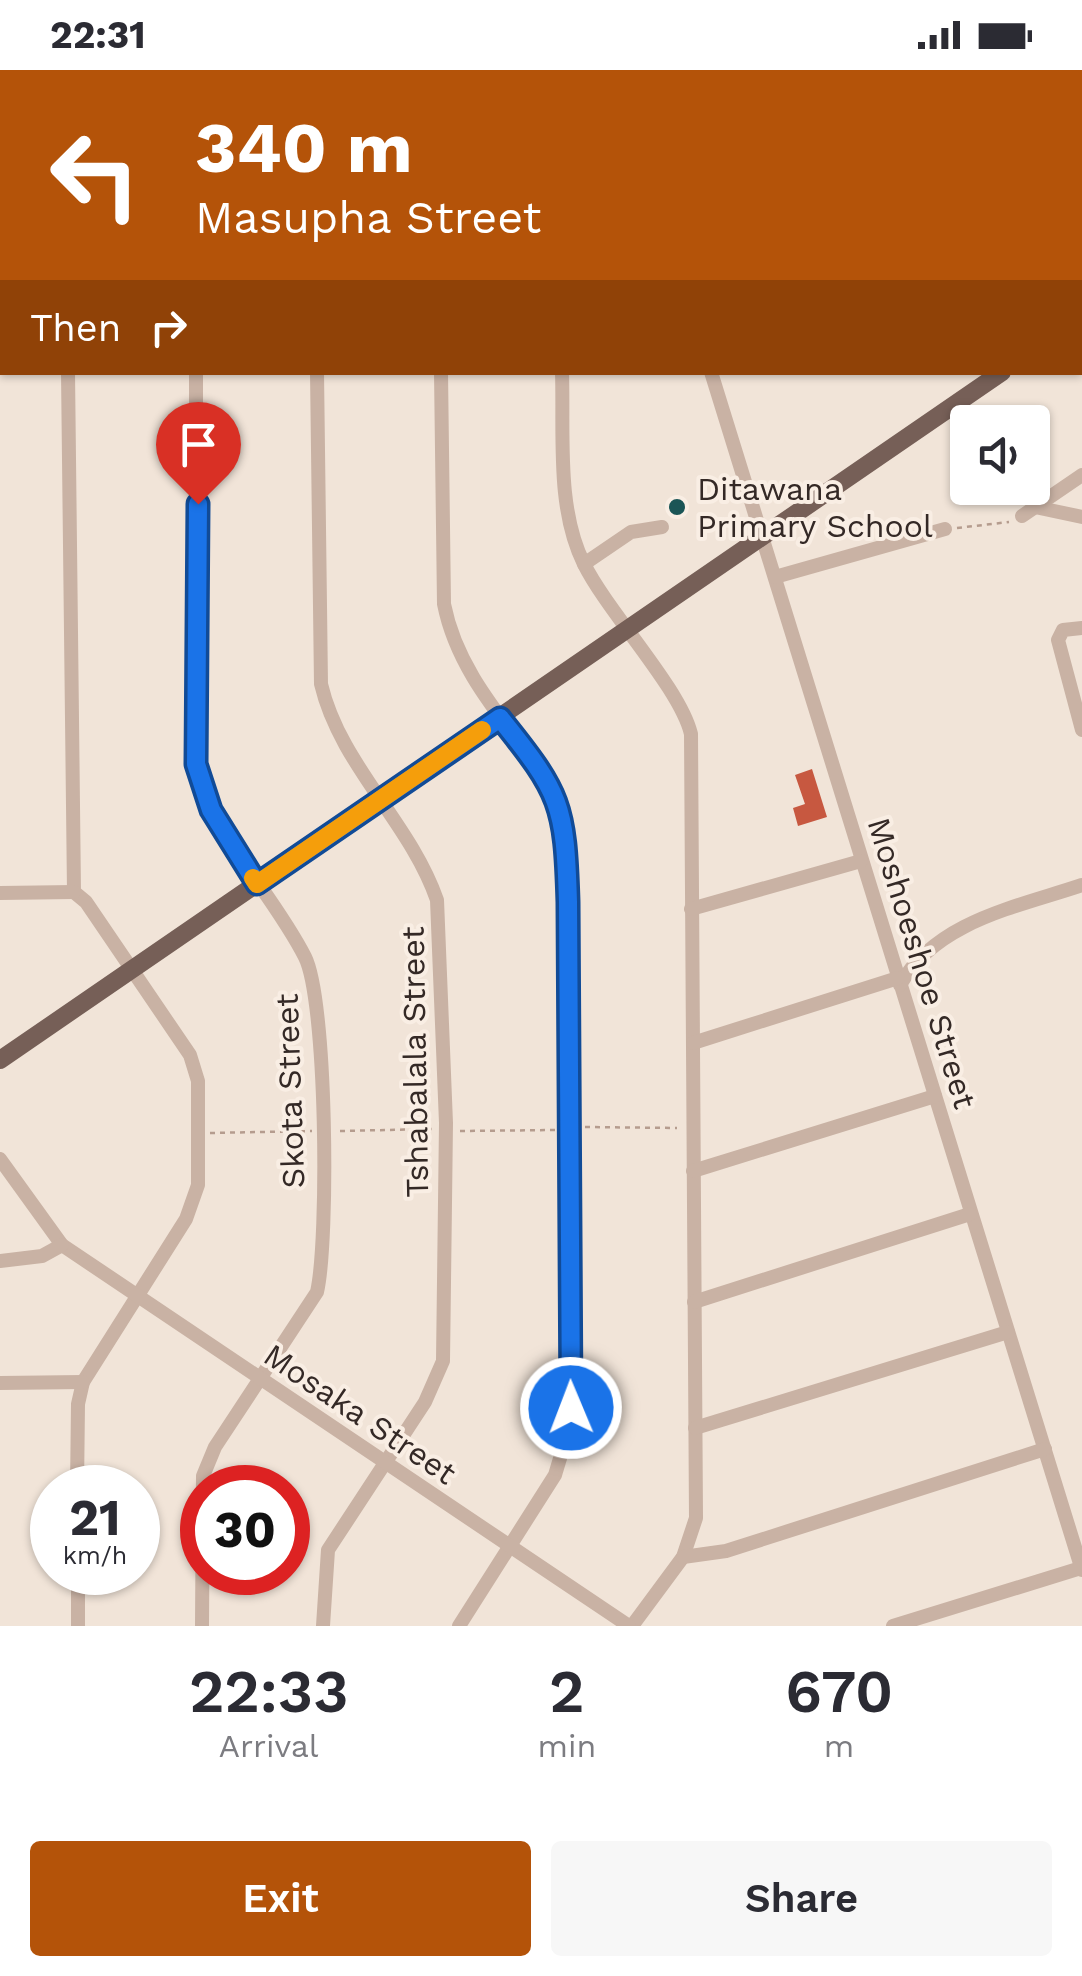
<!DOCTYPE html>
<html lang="en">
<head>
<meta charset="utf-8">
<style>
  body { margin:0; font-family:"Work Sans",sans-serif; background:#f7f7f7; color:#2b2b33; height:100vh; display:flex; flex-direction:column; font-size:38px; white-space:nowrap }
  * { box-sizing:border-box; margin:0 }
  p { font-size:32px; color:#7c7c81 }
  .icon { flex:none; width:55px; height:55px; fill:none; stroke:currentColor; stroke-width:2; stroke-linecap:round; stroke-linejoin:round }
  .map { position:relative; height:1556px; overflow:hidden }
  .sheet { display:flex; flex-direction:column; background:#fff; flex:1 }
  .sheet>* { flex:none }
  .top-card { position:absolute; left:0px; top:0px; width:1082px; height:305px; box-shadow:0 2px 8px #0004; background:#b45309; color:#fff; overflow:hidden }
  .tools { position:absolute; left:950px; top:335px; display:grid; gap:20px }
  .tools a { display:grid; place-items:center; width:100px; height:100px; border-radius:10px; background:#fff; box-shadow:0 2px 8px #0004; font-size:50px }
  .speed { position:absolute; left:30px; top:1395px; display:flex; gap:20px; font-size:50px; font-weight:700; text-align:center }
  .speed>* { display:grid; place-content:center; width:130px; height:130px; border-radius:50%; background:#fff; box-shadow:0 2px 8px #0004; line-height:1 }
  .speed small { font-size:25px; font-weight:400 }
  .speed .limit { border:15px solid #d22; background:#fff; color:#111 }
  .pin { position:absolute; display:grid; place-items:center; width:85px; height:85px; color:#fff; margin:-102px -42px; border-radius:50% 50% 50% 0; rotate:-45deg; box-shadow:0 0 10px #0007 }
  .pin .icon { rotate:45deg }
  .me { position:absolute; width:110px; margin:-55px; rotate:359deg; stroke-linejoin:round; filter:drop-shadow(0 0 8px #0008) }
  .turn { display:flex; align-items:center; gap:35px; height:210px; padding:0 30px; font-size:45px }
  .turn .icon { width:130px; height:130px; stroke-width:2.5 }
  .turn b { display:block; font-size:70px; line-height:85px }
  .then { display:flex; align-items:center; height:95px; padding:0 30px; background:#0003; gap:20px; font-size:38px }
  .eta { display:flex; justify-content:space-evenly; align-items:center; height:170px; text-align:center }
  .eta b { font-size:60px; font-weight:600; line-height:70px }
  .cta { display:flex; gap:20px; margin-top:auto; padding:20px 30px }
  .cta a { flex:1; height:115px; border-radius:10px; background:#b45309; color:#fff; font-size:40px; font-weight:600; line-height:115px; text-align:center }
  .cta a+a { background:#f7f7f7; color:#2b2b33 }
  .status { display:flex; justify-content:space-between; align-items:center; height:70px; padding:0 50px; background:#fff; direction:ltr }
  .status svg { height:28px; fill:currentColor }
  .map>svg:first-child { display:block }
</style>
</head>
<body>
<div class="status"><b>22:31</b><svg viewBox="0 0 49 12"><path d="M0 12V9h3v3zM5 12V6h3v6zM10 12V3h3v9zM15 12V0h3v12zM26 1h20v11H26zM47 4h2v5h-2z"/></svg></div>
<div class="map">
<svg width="1082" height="1556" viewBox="0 0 1082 1556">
  <rect width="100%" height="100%" fill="#f1e4d8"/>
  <polygon fill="#c75840" points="812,699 827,747 798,756 793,738 805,734 795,705"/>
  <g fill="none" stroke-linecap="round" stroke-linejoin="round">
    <g stroke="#b59c8e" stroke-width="2.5" stroke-dasharray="5 5" stroke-linecap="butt">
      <polyline points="957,458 1009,452"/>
      <polyline points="585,1057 677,1058"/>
      <polyline points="340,1061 432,1059"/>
      <polyline points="460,1061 557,1060"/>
      <polyline points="210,1063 312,1061"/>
    </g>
    <g stroke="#c9b2a4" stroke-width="14">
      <polyline points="65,0 65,2"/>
      <polyline points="194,0 194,2"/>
      <polyline points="317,0 317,2"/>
      <polyline points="437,0 437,2"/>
      <polyline points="565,0 565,2"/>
      <polyline points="616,0 617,2"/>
      <polyline points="946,0 946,2"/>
      <polyline points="1080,88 1082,87"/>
      <polyline points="0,248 2,248"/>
      <polyline points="68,302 74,822 86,832 190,985 198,1011 198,1115 186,1149 83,1312 78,1334 77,1418"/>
      <path d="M196 302V694C214 769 271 820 305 887 327 931 329 1169 317 1222L215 1377 203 1406 202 1556"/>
      <path d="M317 302 321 614C340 695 410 752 437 830L446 1053 443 1291 425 1332 328 1480 323 1556"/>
      <path d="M441 302 444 534C458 606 511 657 551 716 568 754 567 791 568 832L570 1355 555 1405 459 1556"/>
      <path d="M562 302C564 364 556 438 584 494 609 544 680 618 691 664L696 1448 683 1487 632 1556"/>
      <polyline points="711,302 1082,1500"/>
      <polyline points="1035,437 1082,447"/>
      <polyline points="1022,446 1082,405"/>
      <polyline points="584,494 631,462 662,457"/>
      <polyline points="775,507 945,459"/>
      <polyline points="1082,558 1063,560 1058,570 1082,660"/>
      <polyline points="0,823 74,822"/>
      <polyline points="691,839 861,791"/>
      <path d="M900 915C936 851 1017 837 1082 815"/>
      <polyline points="693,973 898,908"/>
      <polyline points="0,1089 62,1175 629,1556"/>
      <polyline points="693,1101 935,1026"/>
      <polyline points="0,1191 42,1186 62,1175"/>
      <polyline points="694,1232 970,1144"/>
      <polyline points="0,1313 83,1312"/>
      <polyline points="695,1358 1008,1262"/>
      <polyline points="683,1487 726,1481 1045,1379"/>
      <polyline points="78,1502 78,1556"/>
      <polyline points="893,1556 1081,1498"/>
    </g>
    <g stroke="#765f57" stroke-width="18">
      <polyline points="1080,249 1082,247"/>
      <polyline points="0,990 1002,302"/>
    </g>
  </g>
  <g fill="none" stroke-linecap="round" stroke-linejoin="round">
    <g stroke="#114b97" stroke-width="25">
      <path id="route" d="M198 434 196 694 211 740 257 814 500 648C561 724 565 734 568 832L571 1338"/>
    </g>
    <use href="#route" stroke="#1a73e8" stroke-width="18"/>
    <polyline stroke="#f59e0b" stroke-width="18" points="253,808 257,814 482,660"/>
  </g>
  <circle fill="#1b5556" stroke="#f9eee4" stroke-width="4" cx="677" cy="437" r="10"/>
  <g text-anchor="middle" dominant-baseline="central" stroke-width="8" stroke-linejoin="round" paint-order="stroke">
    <g font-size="32" fill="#342926" stroke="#f9eee4" text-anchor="start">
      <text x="697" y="419">Ditawana<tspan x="697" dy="37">Primary School</tspan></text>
    </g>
    <g font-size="32" fill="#342926" stroke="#f9eee4">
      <text transform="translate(922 893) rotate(73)">Moshoeshoe Street</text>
      <text transform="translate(415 992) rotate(-91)">Tshabalala Street</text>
      <text transform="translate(290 1021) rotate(-92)">Skota Street</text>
      <text transform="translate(360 1344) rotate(34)">Mosaka Street</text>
    </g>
  </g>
</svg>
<div class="tools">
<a><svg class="icon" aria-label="sound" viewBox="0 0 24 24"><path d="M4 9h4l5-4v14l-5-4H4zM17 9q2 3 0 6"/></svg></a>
</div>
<div class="speed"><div>21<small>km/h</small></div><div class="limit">30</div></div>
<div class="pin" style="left:198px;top:434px;background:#d93025"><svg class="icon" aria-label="arrive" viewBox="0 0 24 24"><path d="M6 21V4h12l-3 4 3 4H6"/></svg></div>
<svg class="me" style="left:571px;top:1338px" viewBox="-20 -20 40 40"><circle r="17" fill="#1a73e8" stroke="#fff" stroke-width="3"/><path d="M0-11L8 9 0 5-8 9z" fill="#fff"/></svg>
<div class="top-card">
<div class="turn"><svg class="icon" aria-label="left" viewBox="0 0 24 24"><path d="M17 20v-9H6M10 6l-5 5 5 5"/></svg><div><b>340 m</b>Masupha Street</div></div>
<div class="then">Then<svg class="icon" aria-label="right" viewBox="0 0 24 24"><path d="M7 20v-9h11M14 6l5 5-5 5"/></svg></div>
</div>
</div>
<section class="sheet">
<div class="eta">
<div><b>22:33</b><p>Arrival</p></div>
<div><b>2</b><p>min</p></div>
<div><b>670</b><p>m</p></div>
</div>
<div class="cta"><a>Exit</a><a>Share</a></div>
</section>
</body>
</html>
